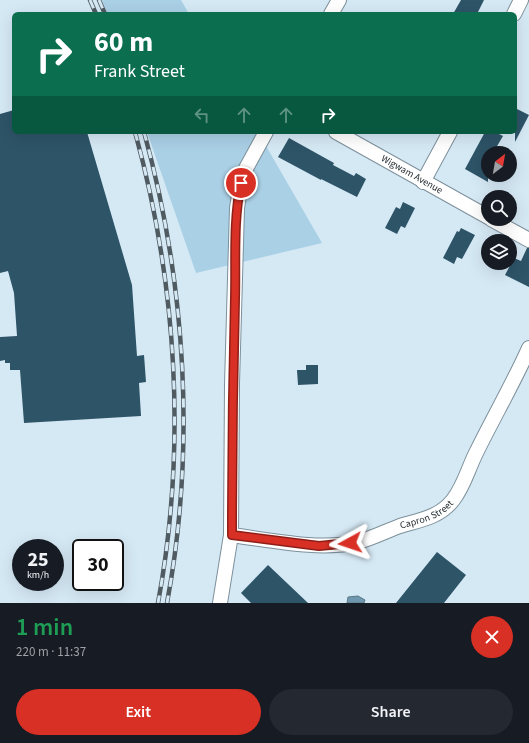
<!DOCTYPE html>
<html lang="en">
<head>
<meta charset="utf-8">
<style>
  body { margin:0; font-family:"Source Sans 3",sans-serif; background:#242831; color:#f1f3f6; height:100vh; display:flex; flex-direction:column; font-size:15px; white-space:nowrap }
  * { box-sizing:border-box; margin:0 }
  p { font-size:13px; color:#9ea1a6 }
  .icon { flex:none; width:22px; height:22px; fill:none; stroke:currentColor; stroke-width:2; stroke-linecap:round; stroke-linejoin:round }
  .map { position:relative; height:603px; overflow:hidden }
  .drawer { display:flex; flex-direction:column; background:#171b24; flex:1 }
  .drawer>* { flex:none }
  .top-card { position:absolute; left:12px; top:12px; width:505px; height:122px; border-radius:6px; box-shadow:0 4px 16px #0002; background:#0b6e4f; color:#fff; overflow:hidden }
  .needle { width:26px; rotate:31deg }
  .tools { position:absolute; left:481px; top:146px; display:grid; gap:8px }
  .tools a { display:grid; place-items:center; width:36px; height:36px; border-radius:50%; background:#171b24; box-shadow:0 4px 16px #0002; font-size:20px }
  .speed { position:absolute; left:12px; top:539px; display:flex; gap:8px; font-size:20px; font-weight:700; text-align:center }
  .speed>* { display:grid; place-content:center; width:52px; height:52px; border-radius:50%; background:#171b24; box-shadow:0 4px 16px #0002; line-height:1 }
  .speed small { font-size:10px; font-weight:400 }
  .speed .limit { border:2px solid #111; border-radius:6px; background:#fff; color:#111 }
  .pin { position:absolute; display:grid; place-items:center; width:34px; height:34px; color:#fff; margin:-17px; border:2px solid #fff; border-radius:50%; box-shadow:0 1px 4px #0007 }
  .me { position:absolute; width:44px; margin:-22px; rotate:265deg; stroke-linejoin:round; filter:drop-shadow(0 0 3px #0008) }
  .turn { display:flex; align-items:center; gap:14px; height:84px; padding:0 16px; font-size:18px }
  .turn .icon { width:52px; height:52px; stroke-width:2.5 }
  .turn b { display:block; font-size:28px; line-height:34px }
  .lanes { display:flex; align-items:center; height:38px; padding:0 16px; background:#0003; justify-content:center; gap:20px; direction:ltr }
  .lanes .off { opacity:.35 }
  .round { display:grid; place-items:center; flex:none; width:42px; height:42px; border-radius:21px; background:#242831 }
  .summary { display:flex; align-items:center; justify-content:space-between; height:68px; padding:0 16px }
  h1 { font-size:24px; font-weight:600; line-height:30px; color:#1e9e55 }
  .button { display:flex; gap:8px; margin-top:auto; padding:8px 16px }
  .button a { flex:1; height:46px; border-radius:24px; background:#d93025; color:#fff; font-size:16px; font-weight:600; line-height:46px; text-align:center }
  .button a+a { background:#242831; color:#f1f3f6 }
  .map>svg:first-child { display:block }
</style>
</head>
<body>
<div class="map">
<svg width="529" height="603" viewBox="0 0 529 603">
  <rect width="100%" height="100%" fill="#d5e9f5"/>
  <g fill="#aad0e6">
    <polygon points="102,0 181,0 189,14 107,14"/>
    <polygon points="147,132 258,132 322,243 196,273"/>
  </g>
  <polygon fill="#6f98ae" stroke="#597888" points="358,596 365,600 364,603 347,603 348,597"/>
  <g fill="#2e5468">
    <polygon points="461,0 484,0 477,14 453,14"/>
    <polygon points="515,108 529,115 515,142"/>
    <polygon points="14,110 14,132 87,132 132,285 137,356 144,355 146,382 139,383 141,416 24,423 20,370 10,370 10,363 5,363 5,360 0,361 0,337 17,336 14,293 8,271 0,273 0,114"/>
    <polygon points="485,132 495,132 503,136 493,153 488,153 488,182 465,169"/>
    <polygon points="289,138 334,163 333,165 354,176 356,173 366,179 357,197 321,179 321,180 278,157"/>
    <polygon points="403,202 415,208 405,228 401,226 397,234 385,228 396,207 400,209"/>
    <polygon points="461,228 475,235 462,259 457,257 454,264 443,258 457,231 459,232"/>
    <polygon points="527,248 529,248 529,287 505,275 514,258 521,261"/>
    <polygon points="306,365 318,365 318,384 298,385 297,370 306,370"/>
    <polygon points="437,552 466,575 444,603 396,603"/>
    <polygon points="268,565 308,603 251,603 241,593"/>
  </g>
  <g fill="none" stroke-linecap="round" stroke-linejoin="round">
    <g stroke="#7d909b" stroke-width="16">
      <g id="minor">
        <polyline points="331,14 339,0"/>
        <polyline points="514,14 521,0"/>
        <path id="s1" d="M336 132 488 217"/>
        <polyline points="423,182 450,132"/>
        <polyline points="491,219 529,240"/>
        <path id="s2" d="M231 535C271 540 319 551 358 542 373 538 386 531 400 526 420 520 440 517 453 500 464 486 468 469 476 453 493 418 513 384 529 348"/>
        <polyline points="220,603 231,535 232,384 237,208 241,183 244,172 266,132"/>
      </g>
    </g>
    <use href="#minor" stroke="#fff" stroke-width="14"/>
    <g stroke="#505a61" stroke-width="4.5">
      <g id="rail">
        <polyline points="90,0 96,14"/>
        <polyline points="99,0 105,14"/>
        <path d="M135 132C177 284 187 447 158 603"/>
        <path d="M144 132C186 284 196 448 167 603"/>
      </g>
    </g>
    <use href="#rail" stroke="#d5e9f5" stroke-width="3" stroke-dasharray="9" stroke-linecap="butt"/>
  </g>
  <g fill="none" stroke-linecap="round" stroke-linejoin="round">
    <g stroke="#8d1f18" stroke-width="10">
      <path id="route" d="M241 183C233 221 236 260 235 298 233 377 232 456 232 535L319 546 350 543"/>
    </g>
    <use href="#route" stroke="#d93025" stroke-width="7"/>
  </g>
  <g text-anchor="middle" dominant-baseline="central" stroke-width="4" stroke-linejoin="round" paint-order="stroke">
    <g font-size="10" fill="#252c31" stroke="#d5e9f5">
      <text stroke="none"><textPath href="#s1" startOffset="87">Wigwam Avenue</textPath></text>
      <text stroke="none"><textPath href="#s2" startOffset="202">Capron Street</textPath></text>
    </g>
  </g>
</svg>
<div class="tools">
<a><svg class="needle" viewBox="-14 -14 28 28"><path d="M0-13l5 13h-10z" fill="#e53935"/><path d="M0 13l5-13h-10z" fill="#9ea1a6"/></svg></a>
<a><svg class="icon" aria-label="search" viewBox="0 0 24 24"><circle cx="10" cy="10" r="6"/><path d="M15 15l6 6"/></svg></a>
<a><svg class="icon" aria-label="layers" viewBox="0 0 24 24"><path d="M12 4l9 5-9 5-9-5zM3 14l9 5 9-5"/></svg></a>
</div>
<div class="speed"><div>25<small>km/h</small></div><div class="limit">30</div></div>
<div class="pin" style="left:241px;top:183px;background:#d93025"><svg class="icon" aria-label="arrive" viewBox="0 0 24 24"><path d="M6 21V4h12l-3 4 3 4H6"/></svg></div>
<svg class="me" style="left:350px;top:543px" viewBox="-20 -20 40 40"><path d="M0-17L14 15 0 8-14 15z" fill="#d93025" stroke="#fff" stroke-width="4"/></svg>
<div class="top-card">
<div class="turn"><svg class="icon" aria-label="right" viewBox="0 0 24 24"><path d="M7 20v-9h11M14 6l5 5-5 5"/></svg><div><b>60 m</b>Frank Street</div></div>
<div class="lanes"><svg class="icon off" aria-label="left" viewBox="0 0 24 24"><path d="M17 20v-9H6M10 6l-5 5 5 5"/></svg><svg class="icon off" aria-label="ahead" viewBox="0 0 24 24"><path d="M12 20V5M6 11l6-6 6 6"/></svg><svg class="icon off" aria-label="ahead" viewBox="0 0 24 24"><path d="M12 20V5M6 11l6-6 6 6"/></svg><svg class="icon" aria-label="right" viewBox="0 0 24 24"><path d="M7 20v-9h11M14 6l5 5-5 5"/></svg></div>
</div>
</div>
<section class="drawer">
<div class="summary"><div><h1>1 min</h1><p>220 m · 11:37</p></div><a class="round" style="background:#d93025;color:#fff"><svg class="icon" aria-label="close" viewBox="0 0 24 24"><path d="M6 6l12 12M18 6L6 18"/></svg></a></div>
<div class="button"><a>Exit</a><a>Share</a></div>
</section>
</body>
</html>
